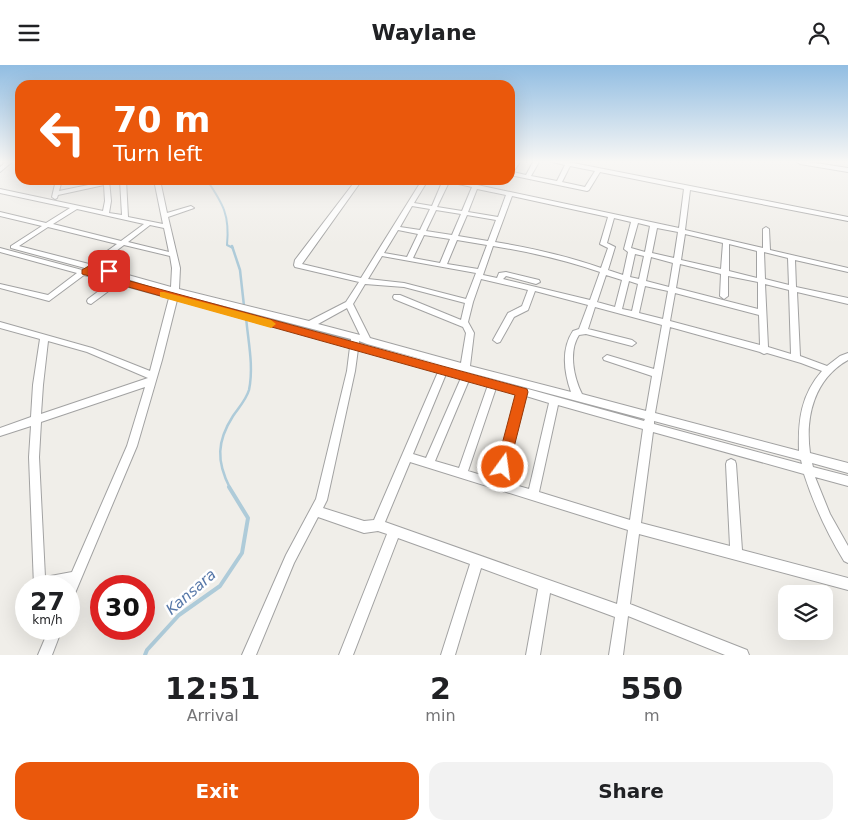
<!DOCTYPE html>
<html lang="en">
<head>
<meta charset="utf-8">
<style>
  body { margin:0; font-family:"DejaVu Sans",sans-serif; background:#f2f2f2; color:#202124; height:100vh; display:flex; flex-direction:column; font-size:19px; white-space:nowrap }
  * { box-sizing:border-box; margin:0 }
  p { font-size:16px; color:#757577 }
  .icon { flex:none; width:28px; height:28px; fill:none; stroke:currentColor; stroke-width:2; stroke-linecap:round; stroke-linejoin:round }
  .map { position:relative; height:590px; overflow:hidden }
  .side { display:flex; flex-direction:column; background:#fff; flex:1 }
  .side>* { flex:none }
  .hud { position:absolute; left:15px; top:15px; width:500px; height:105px; border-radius:15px; box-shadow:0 5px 20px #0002; background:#ea580c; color:#fff; overflow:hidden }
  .fabs { position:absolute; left:778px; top:520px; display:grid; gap:10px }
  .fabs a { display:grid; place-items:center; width:55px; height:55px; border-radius:10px; background:#fff; box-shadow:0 5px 20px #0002; font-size:25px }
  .speed { position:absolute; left:15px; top:510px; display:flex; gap:10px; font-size:25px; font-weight:700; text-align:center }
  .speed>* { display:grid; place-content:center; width:65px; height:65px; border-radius:50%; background:#fff; box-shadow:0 5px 20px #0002; line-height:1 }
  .speed small { font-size:12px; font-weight:400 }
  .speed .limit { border:8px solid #d22; background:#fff; color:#111 }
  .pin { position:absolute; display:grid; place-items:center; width:42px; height:42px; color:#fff; margin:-21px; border-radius:10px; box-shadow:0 2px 8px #0006 }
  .me { position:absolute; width:55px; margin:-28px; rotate:14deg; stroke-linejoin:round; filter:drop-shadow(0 0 4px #0008) }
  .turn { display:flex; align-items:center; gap:18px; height:105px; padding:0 15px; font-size:22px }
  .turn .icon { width:65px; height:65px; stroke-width:2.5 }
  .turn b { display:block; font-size:35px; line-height:42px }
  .eta { display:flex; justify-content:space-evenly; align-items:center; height:85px; text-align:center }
  .eta b { font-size:30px; font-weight:800; line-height:35px }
  .action { display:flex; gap:10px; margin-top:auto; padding:10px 15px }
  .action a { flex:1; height:58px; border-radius:15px; background:#ea580c; color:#fff; font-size:20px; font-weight:800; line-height:58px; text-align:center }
  .action a+a { background:#f2f2f2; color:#202124 }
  header { display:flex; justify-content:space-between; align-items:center; height:65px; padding:0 15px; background:#fff; font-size:22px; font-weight:800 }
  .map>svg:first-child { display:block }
</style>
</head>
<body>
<header><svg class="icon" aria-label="menu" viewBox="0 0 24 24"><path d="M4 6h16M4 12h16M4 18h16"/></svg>Waylane<svg class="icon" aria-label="person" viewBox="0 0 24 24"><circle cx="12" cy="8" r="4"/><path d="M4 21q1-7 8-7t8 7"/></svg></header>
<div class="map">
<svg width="848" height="590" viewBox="0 0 848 590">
  <rect width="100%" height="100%" fill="#f0eee9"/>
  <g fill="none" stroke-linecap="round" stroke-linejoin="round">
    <path stroke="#aecbd9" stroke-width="2" d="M207 115C223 139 230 150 227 180L233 183"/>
    <g stroke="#aecbd9" stroke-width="2.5">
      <polyline points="232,181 240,205 244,241"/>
      <path d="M230 423C216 396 217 376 233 351 239 342 246 335 249 325 254 301 248 276 246 252"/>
    </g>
    <polyline stroke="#aecbd9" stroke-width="4" points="145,590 147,585 179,550 220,521 242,488 248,453 229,422"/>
    <g stroke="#a2a2a2" stroke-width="2">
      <g id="minor">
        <polygon points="6,97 12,97 0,107 0,102"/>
        <path d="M514 97H520L513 107 526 110 533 97H539L531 111 557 116 565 100 553 97H568L848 152V156L690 125 685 165 763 183V164L766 162 769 164 770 185 848 203V207L795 195 796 222 848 233V239L797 227 800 291 827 301 840 291 848 288V295C814 314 805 352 810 388L848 398V408L812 398 813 402 848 411V421L815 412 830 449 848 481V498L844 496C827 468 814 440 804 409L653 367 641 458 730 481 726 399 727 396 731 394 735 396 736 399 742 485 848 513V525L639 469 630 539 747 585 749 590H725L628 551 623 590H609L615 552 550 528 540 590H526L538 524 481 503 455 590H441L470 499 398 473 353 590H339L387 469 378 466 364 468 318 452 294 498 256 590H242L286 490 316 434 347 306 350 282 177 235 162 295 137 381 73 533 69 535V521H66L67 520 34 521 29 392 31 361 0 371V363L31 352 33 320 40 274 0 263V257L92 283 150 306 169 233 118 219 91 239 88 238 87 236 88 234 111 217 84 210 49 236 0 223V219L48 230 77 208 0 187V183L82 205 85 203 11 183V181L42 161 0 151V147L46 158 70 143 0 128V124L103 146 105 136 104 120 58 130 57 133 55 134 52 132 56 115H62L59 126 103 117V115H109L111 136 109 148 122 150 120 115H126L128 152 163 159 154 115H160L167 148 191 141 194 143 168 152 180 203 179 224 309 256 346 237 359 217 295 202 294 200 295 195 356 115H362L302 199 361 213 422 115H428L414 138 432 141 443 115H454L679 163 684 124 600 107 589 125 587 126 510 110V103ZM570 101 595 106 585 122 562 117ZM449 117 472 122 462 146 437 142ZM477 124 506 130 498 152 468 147ZM512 131 608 152 600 179 608 183 601 203C567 191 531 183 495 177ZM412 141 430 144 420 165 400 162ZM77 144 144 159 121 176 53 159ZM436 145 461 149 452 170 426 166ZM467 150 496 155 488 176 458 171ZM614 153 631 157 624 184 628 187 623 210 608 205 615 182 607 178ZM638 158 650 161 645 187 631 183ZM150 160 164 163 169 187 128 177ZM48 162 117 179 89 199 19 181ZM657 163 678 167 674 193 652 188ZM398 165 418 169 407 192 384 188ZM685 169 723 178 721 204 681 195ZM424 170 450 174 440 198 413 193ZM457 175 487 180 478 204 447 199ZM729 179 757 186V213L729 206ZM124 180 170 191 172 203 171 222 96 201ZM493 181C530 187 565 195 600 207L590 235 503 214 506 211 536 219 540 217 539 215 506 207 499 208 497 213 483 210ZM764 187 788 193 789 220 765 214ZM635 189 644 191 639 214 630 212ZM382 191 476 208 466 234 404 218 368 214ZM651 192 673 198 669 222 646 216ZM680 199 721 209 720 231 724 234 728 231V211L758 217V244L676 223ZM92 204 124 213 171 228 89 207ZM606 210 622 215 615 242 597 237ZM481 214 528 225 522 241 508 248 493 275 497 278 500 277 514 252 528 245 535 226 588 240 579 264 573 266C561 284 564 307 571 327L470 301 474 268 468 257 473 237ZM629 216 638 219 632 246 622 244ZM365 219 404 222 465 238 461 255 400 230H394L393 232 394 234 463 262 466 268 461 298 370 273 353 239ZM765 219 789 225 791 289 768 282ZM645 221 668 226 663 254 639 248ZM675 228 759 250 760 280 670 256ZM178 229 351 274V276ZM595 242 662 260 654 304 607 290 603 293 604 295 652 311 646 346 582 329C574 313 568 287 579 270L586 269 632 281 636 278 632 275 588 264ZM347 243 360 270 318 259ZM670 262 760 287 764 289 767 288 801 298 822 306C801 330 798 355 799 386L655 348ZM48 276 87 287 148 313 41 349 43 320ZM359 276 367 279 443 300 359 278ZM358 284 438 307 374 455 364 456 323 443 327 435 355 306ZM448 302 645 354 644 356ZM446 309 461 313 426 393 413 389ZM469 315 488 320 459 403 435 396ZM145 322 127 381 72 507 45 512 39 392 41 357ZM496 323 517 329 494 414 468 406ZM526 331 549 338 529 424 504 417ZM558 340 643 364 630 455 539 427ZM654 356 801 395 802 399 654 359ZM410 397 628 465 617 539 385 457Z"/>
        <polygon points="797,97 809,97 848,103 848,107 800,99"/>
        <polygon points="49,564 62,564 52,590 38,590"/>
      </g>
    </g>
    <use href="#minor" fill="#fff" fill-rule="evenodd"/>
  </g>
  <linearGradient id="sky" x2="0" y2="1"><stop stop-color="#91bde2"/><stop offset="0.54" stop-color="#f8f7f5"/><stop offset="1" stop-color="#f8f7f5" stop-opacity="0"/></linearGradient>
  <rect width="848" height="179" fill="url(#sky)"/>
  <polygon fill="#ea580c" stroke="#983908" points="92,199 112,204 113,206 109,209 93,206 527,324 528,327 508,406 503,408 498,406 496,402 515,330 82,209 82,205"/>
  <polygon fill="#f59e0b" points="160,227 164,227 271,255 276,259 271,263 160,232"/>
  <g text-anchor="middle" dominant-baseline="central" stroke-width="5" stroke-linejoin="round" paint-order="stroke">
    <g font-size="15" font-style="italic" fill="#5677a8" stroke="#fff">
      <text transform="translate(191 527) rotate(-41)">Kansara</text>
    </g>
  </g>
</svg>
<div class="fabs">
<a><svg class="icon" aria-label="layers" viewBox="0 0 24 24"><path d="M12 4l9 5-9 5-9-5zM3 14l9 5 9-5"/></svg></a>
</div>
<div class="speed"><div>27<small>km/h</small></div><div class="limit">30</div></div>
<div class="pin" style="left:109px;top:206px;background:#d93025"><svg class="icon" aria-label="arrive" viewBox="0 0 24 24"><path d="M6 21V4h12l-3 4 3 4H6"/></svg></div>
<svg class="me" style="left:503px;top:402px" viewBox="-20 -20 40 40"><circle r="17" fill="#ea580c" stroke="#fff" stroke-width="3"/><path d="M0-11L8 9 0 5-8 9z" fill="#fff"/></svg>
<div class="hud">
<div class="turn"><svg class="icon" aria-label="left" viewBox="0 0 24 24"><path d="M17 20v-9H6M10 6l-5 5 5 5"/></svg><div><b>70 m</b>Turn left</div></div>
</div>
</div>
<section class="side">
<div class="eta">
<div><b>12:51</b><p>Arrival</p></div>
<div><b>2</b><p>min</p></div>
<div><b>550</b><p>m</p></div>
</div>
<div class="action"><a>Exit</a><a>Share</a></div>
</section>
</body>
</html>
